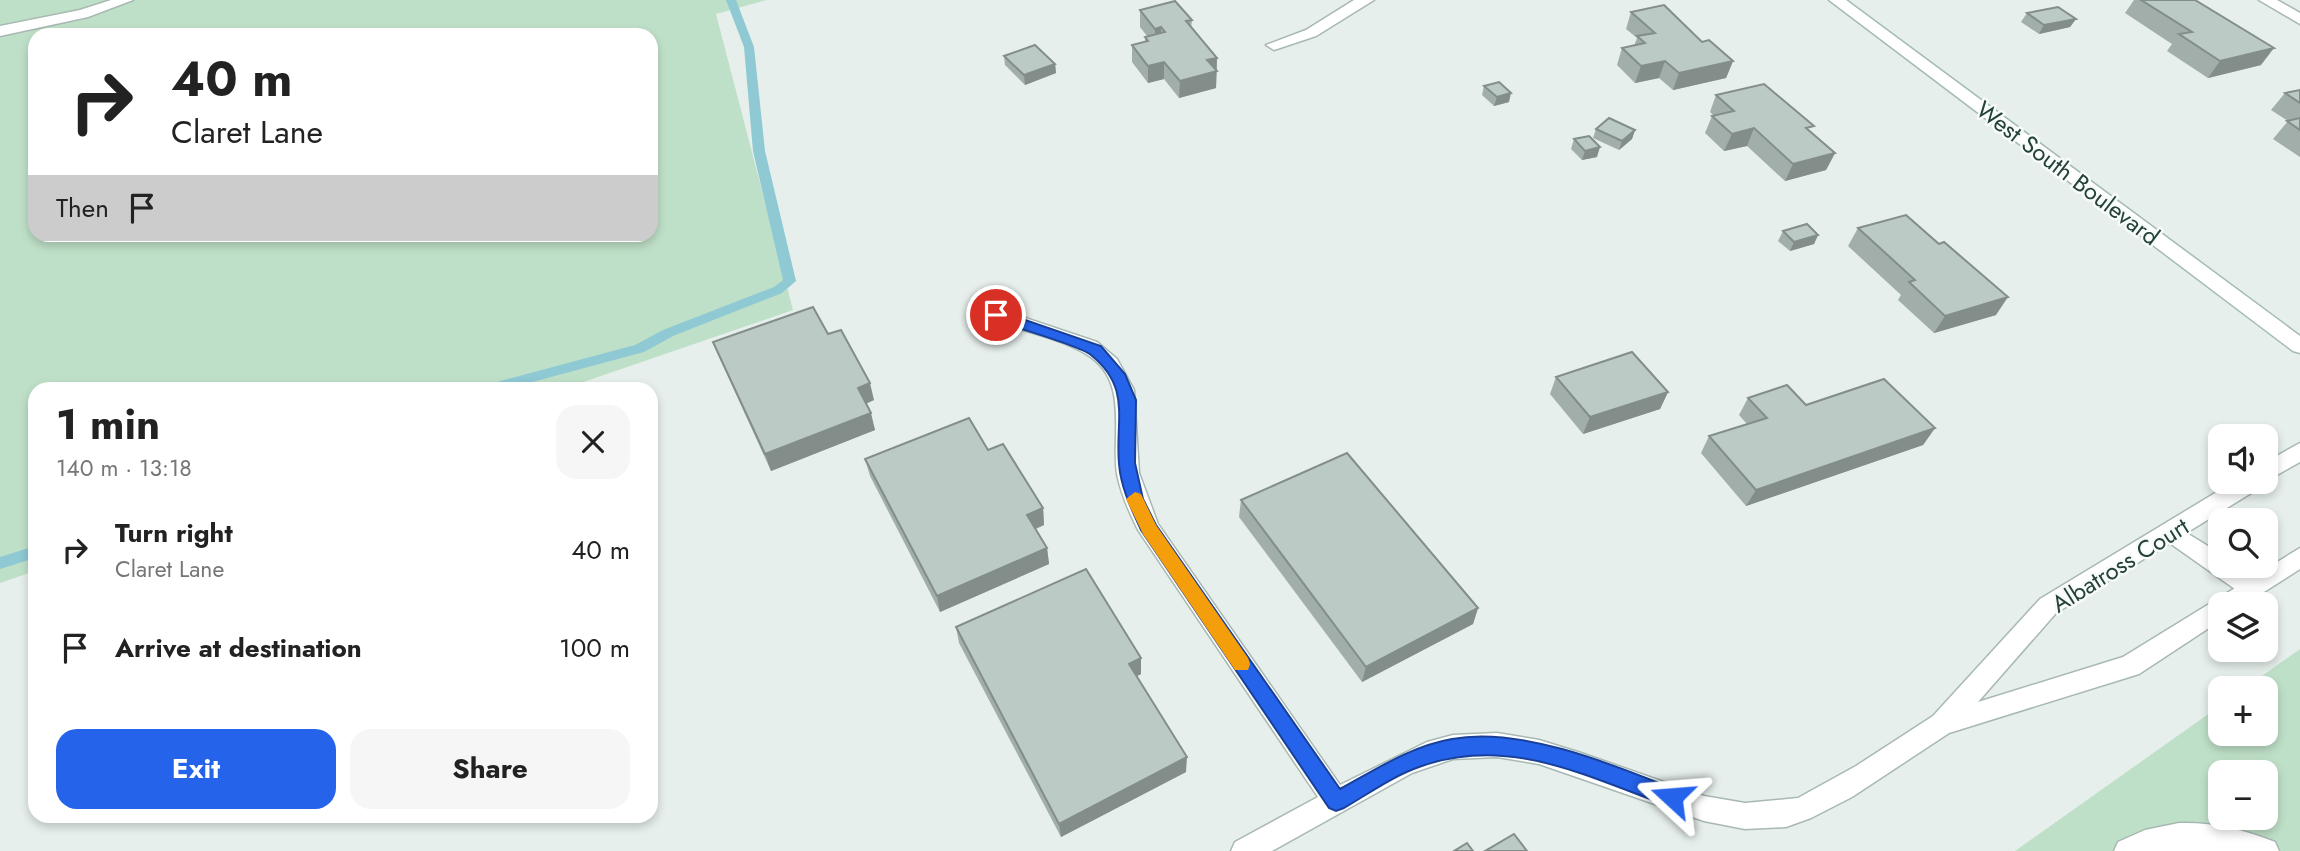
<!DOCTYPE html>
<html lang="en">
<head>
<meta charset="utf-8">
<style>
  body { margin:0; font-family:Jost,sans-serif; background:#f6f6f6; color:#222; height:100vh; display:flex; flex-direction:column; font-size:26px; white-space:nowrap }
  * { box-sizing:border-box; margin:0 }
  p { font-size:23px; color:#767676 }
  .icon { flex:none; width:38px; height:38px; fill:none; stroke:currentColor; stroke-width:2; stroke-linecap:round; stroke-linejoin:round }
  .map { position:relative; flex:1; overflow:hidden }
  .details { position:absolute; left:28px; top:382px; width:630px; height:441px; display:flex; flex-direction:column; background:#fff; border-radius:21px; box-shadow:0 4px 10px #0003 }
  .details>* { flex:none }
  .guide { position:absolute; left:28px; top:28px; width:630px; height:214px; border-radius:21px; box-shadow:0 4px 10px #0003; background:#fff; color:#222; overflow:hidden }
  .fabs { position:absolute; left:2208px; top:424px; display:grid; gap:14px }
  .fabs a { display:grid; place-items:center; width:70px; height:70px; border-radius:14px; background:#fff; box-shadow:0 4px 10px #0003; font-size:35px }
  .pin { position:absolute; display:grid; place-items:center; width:60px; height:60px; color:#fff; margin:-30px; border:4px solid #fff; border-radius:50%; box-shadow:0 2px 7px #0007 }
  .me { position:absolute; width:77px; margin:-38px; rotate:289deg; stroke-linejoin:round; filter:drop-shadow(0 0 5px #0008) }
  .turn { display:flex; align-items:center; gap:24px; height:147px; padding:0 28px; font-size:32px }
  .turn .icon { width:91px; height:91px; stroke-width:2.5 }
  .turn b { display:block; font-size:49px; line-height:60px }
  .then { display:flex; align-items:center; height:66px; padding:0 28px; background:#0003; gap:14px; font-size:26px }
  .round { display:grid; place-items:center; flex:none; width:74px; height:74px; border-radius:21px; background:#f6f6f6 }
  .headline { display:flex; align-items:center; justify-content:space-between; height:119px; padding:0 28px }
  h1 { font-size:42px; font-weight:700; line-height:52px }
  .cta { display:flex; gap:14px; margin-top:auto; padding:14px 28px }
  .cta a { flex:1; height:80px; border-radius:21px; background:#2563eb; color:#fff; font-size:28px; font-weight:700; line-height:80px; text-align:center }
  .cta a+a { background:#f6f6f6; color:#222 }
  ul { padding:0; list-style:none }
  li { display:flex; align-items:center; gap:21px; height:98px; padding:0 28px }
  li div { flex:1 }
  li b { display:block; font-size:26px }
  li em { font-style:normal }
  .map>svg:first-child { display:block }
</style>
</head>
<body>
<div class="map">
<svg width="2300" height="851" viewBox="0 0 2300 851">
  <rect width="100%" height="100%" fill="#e6efeb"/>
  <g fill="#bfe0c8" fill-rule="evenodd">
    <path d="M0 0H767L716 14 793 310 566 388H35V571L0 583ZM35 35H651V234H35Z"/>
    <path d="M2300 649V851H2015L2221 705V733H2266V688H2245ZM2221 772H2266V817H2221Z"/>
  </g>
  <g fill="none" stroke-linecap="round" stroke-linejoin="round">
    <g fill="#8ec9d4" fill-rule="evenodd">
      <polygon points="726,0 736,0 754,47 765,151 796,281 782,293 673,336 644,352 510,388 486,388 488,384 493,383 635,345 663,330 774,287 783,280 753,151 744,47"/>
      <polygon points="35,546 35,558 0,569 0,557"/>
    </g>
    <g stroke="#a8b8b2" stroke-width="3">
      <g id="service">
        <polygon points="111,0 133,0 88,17 0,36 0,26 80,10"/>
        <polygon points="1354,0 1374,0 1316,36 1274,50 1266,45 1306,30"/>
        <path d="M2172 524 2221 554V565C2237 565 2254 571 2262 587L2258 594 2250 597 2242 594 2164 539 2161 533 2164 527Z"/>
        <path d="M2179 823C2212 822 2243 829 2275 842L2279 851H2114L2118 842 2145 830Z"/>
      </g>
    </g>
    <g stroke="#a8b8b2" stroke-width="3">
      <g id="minor">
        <polygon points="2259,0 2277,0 2300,13 2300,24"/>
        <path d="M996 308 1097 342 1117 359 1134 390 1139 473 1158 524 1340 785 1427 742 1453 735 1497 733 1539 740 1581 753 1704 796 1745 803 1798 798 1856 766 1933 716 2040 599 2235 481H2264L2261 487 2056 613 1978 702 2123 657 2300 548V569L2245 604H2221V620L2139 674 1949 733 1852 797 1811 818 1786 827 1745 829 1704 821 1539 764 1497 757 1453 759 1412 773 1272 851H1231L1235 842 1318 797 1138 530C1129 512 1121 494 1117 474 1111 433 1130 380 1086 354 1058 337 1021 331 989 320L986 315 989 310Z"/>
        <polygon points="2300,443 2300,462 2266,481 2265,481 2266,462"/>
      </g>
    </g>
    <g stroke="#a4bbb3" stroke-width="3">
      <polygon id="secondary" points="1829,0 1846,0 2300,336 2300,353 2293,351"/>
    </g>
    <use href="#service" fill="#fff" fill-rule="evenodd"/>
    <use href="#minor" fill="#fff" fill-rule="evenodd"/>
    <use href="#secondary" fill="#fff" fill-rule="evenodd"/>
  </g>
  <g fill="#a1aea9">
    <polygon points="2134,0 2195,0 2261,65 2208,78 2167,51 2172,44 2125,13"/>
    <polygon points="1140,10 1192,20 1191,28 1217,58 1216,88 1179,98 1164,79 1148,83 1132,62 1132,45 1145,42 1145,37 1147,36 1140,27"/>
    <polygon points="1631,12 1702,42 1733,61 1726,78 1673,90 1659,78 1635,83 1617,65 1622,48 1634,46 1637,38 1626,29"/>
    <polygon points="2027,13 2076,19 2070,27 2039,34 2021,22"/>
    <polygon points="1004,56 1055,64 1056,73 1025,85 1005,65"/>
    <polygon points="1484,86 1509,102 1494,106 1482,95"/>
    <polygon points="2300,90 2300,157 2273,139 2288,121 2271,110 2285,93"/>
    <polygon points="1716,95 1811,133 1835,153 1826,170 1785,181 1747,146 1724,151 1705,133 1712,116 1714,116 1710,112"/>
    <polygon points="1596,129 1635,130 1632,139 1619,150 1593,138"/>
    <polygon points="1574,139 1597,157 1582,160 1571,149"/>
    <polygon points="1858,228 1996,315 1934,333 1898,300 1901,295 1848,246"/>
    <polygon points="1783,231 1818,235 1814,244 1790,251 1778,241"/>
    <polygon points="828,334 874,400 866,404 875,430 771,471 720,359 713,342"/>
    <polygon points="1556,377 1668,392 1660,409 1583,434 1550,394"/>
    <polygon points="1748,398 1806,405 1935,428 1923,445 1746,506 1701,453 1709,436 1747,424 1739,415"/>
    <polygon points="988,450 1043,508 1044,525 1036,529 1047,548 1049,564 940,612 870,476 865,459"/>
    <polygon points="1241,500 1478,608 1473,624 1362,682 1239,517"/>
    <polygon points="956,627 1141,674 1137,676 1186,772 1061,837 959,643"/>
  </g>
  <g fill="#838d89">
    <polygon points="2076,19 2070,27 2039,34 2044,25"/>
    <polygon points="1161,27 1161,44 1155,46 1155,29"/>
    <polygon points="2274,48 2261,65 2208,78 2220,61"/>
    <polygon points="1217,58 1216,88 1179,98 1180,81 1207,60"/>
    <polygon points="1665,61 1659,78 1635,83 1641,66"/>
    <polygon points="1733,61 1726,78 1673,90 1679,73"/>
    <polygon points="1164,62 1164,79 1148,83 1148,66"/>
    <polygon points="1055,64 1056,73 1025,85 1024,75"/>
    <polygon points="1511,93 1509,102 1494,106 1497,97"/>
    <polygon points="1754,128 1747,146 1724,151 1732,134"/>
    <polygon points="1635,130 1632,139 1619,150 1622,141"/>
    <polygon points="1600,147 1597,157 1582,160 1585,151"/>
    <polygon points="1835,153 1826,170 1785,181 1793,164"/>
    <polygon points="1818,235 1814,244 1790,251 1794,242"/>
    <polygon points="2008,297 1996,315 1934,333 1945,316"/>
    <polygon points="870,383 874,400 862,405 858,388"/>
    <polygon points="1668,392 1660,409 1583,434 1590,417"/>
    <polygon points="871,413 875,430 771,471 765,454"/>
    <polygon points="1935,428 1923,445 1746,506 1756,490"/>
    <polygon points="1043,508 1044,525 1029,531 1027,515"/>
    <polygon points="1047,548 1049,564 940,612 937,596"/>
    <polygon points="1478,608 1473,624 1362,682 1366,667"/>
    <polygon points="1141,658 1141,674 1129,680 1129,664"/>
    <polygon points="1187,757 1186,772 1061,837 1059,824"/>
  </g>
  <g fill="#bbcac4" stroke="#838d89" stroke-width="2">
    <polygon points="2141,0 2195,0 2274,48 2220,61 2179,34 2192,32"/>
    <polygon points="1175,1 1192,20 1186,21 1217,58 1207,60 1217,71 1180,81 1164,62 1148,66 1132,45 1148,41 1145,37 1165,32 1161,27 1155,29 1140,10"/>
    <polygon points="1664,5 1702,42 1709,40 1733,61 1679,73 1665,61 1641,66 1622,48 1645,43 1637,36 1655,33 1631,12"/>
    <polygon points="2058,7 2076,19 2044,25 2027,13"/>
    <polygon points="1035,45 1055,64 1024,75 1004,56"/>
    <polygon points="1499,82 1511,93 1497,97 1484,86"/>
    <polygon points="1764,84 1814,126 1806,128 1835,153 1793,164 1754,128 1732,134 1712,116 1734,111 1716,95"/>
    <polygon points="2300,90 2300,103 2285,93"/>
    <polygon points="1609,118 1635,130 1622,141 1596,129"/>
    <polygon points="2300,118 2300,130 2287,121"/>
    <polygon points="1589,136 1600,147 1585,151 1574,139"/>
    <polygon points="1906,215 1939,244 1944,242 2008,297 1945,316 1909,282 1915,280 1858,228"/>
    <polygon points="1807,224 1818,235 1794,242 1783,231"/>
    <polygon points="813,307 828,334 841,330 870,383 858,388 871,413 765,454 713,342"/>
    <polygon points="1632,352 1668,392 1590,417 1556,377"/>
    <polygon points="1884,379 1935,428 1756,490 1709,436 1767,418 1748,398 1787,385 1806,405"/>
    <polygon points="969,418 988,450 1003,444 1043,508 1027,515 1047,548 937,596 865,459"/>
    <polygon points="1347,453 1478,608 1366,667 1241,500"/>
    <polygon points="1086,569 1141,658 1129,664 1187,757 1059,824 956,627"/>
    <polygon points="1514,834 1527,851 1485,851"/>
    <polygon points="1467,843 1473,851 1454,851"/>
  </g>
  <path fill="#2563eb" stroke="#184099" stroke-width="2" d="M996 310 1101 346 1125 374 1136 400 1135 463 1143 499 1156 525 1340 789C1375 770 1411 746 1452 739 1521 726 1614 765 1679 791L1682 797 1679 804 1672 807C1587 777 1509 734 1419 767 1393 776 1368 794 1344 808L1336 811 1329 808 1141 530C1131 508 1121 488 1119 464 1115 420 1132 388 1091 355 1079 345 1010 326 990 319V312Z"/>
  <polygon fill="#f59e0b" points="1135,492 1141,494 1156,525 1248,658 1250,664 1248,670 1235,670 1143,534 1126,499"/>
  <g text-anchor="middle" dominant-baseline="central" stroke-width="5" stroke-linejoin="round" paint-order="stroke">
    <g font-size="24" fill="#24423a" stroke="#f7fbf9">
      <text transform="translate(2068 173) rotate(37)">West South Boulevard</text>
      <text transform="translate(2120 565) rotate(-32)">Albatross Court</text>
    </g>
  </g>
</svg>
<div class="fabs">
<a><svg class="icon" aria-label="sound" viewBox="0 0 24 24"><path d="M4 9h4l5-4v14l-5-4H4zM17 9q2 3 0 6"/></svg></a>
<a><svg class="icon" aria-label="search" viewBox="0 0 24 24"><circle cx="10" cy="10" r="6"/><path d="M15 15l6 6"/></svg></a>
<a><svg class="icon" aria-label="layers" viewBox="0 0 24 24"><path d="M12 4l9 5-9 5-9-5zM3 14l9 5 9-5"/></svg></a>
<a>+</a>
<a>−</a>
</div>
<div class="pin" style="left:996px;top:315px;background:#d93025"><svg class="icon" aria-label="arrive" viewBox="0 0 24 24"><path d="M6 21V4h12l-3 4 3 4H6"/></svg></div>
<svg class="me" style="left:1672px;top:797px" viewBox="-20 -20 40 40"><path d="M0-17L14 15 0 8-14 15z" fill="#2563eb" stroke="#fff" stroke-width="4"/></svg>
<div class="guide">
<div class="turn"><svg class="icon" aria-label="right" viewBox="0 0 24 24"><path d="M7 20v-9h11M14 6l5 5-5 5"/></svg><div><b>40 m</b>Claret Lane</div></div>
<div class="then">Then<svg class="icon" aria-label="arrive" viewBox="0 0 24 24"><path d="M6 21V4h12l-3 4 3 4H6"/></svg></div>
</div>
<section class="details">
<div class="headline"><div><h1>1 min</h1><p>140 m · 13:18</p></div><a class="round"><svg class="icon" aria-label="close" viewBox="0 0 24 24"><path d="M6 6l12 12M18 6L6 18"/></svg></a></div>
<ul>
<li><svg class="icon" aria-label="right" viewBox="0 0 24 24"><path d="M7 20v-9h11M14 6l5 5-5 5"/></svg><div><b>Turn right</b><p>Claret Lane</p></div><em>40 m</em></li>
<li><svg class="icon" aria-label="arrive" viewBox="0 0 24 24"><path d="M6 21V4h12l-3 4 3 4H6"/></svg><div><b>Arrive at destination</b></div><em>100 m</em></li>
</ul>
<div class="cta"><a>Exit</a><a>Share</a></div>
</section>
</div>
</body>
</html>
